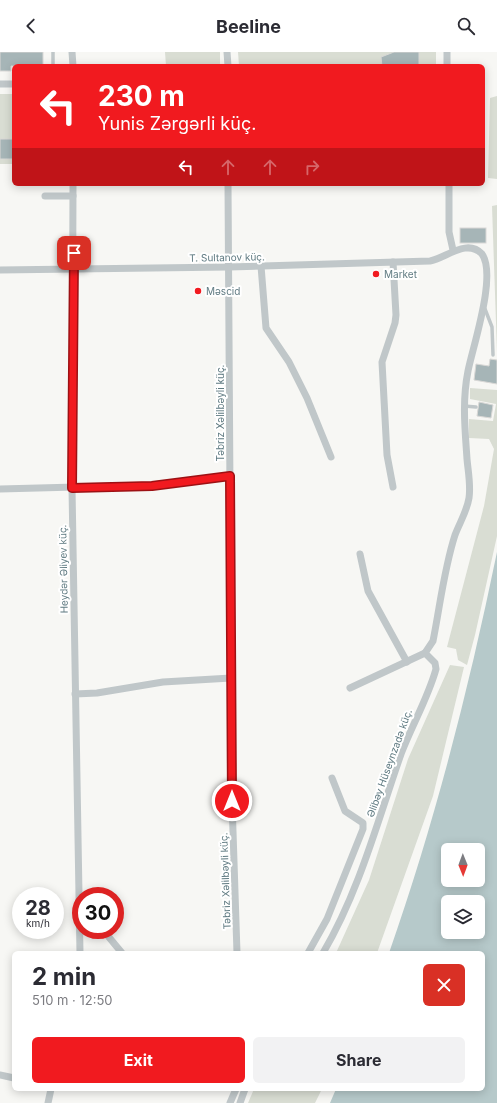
<!DOCTYPE html>
<html lang="en">
<head>
<meta charset="utf-8">
<style>
  body { margin:0; font-family:Inter,sans-serif; background:#f2f2f3; color:#2b2b33; height:100vh; display:flex; flex-direction:column; font-size:15px; white-space:nowrap }
  * { box-sizing:border-box; margin:0 }
  p { font-size:13px; color:#7c7c81 }
  .icon { flex:none; width:22px; height:22px; fill:none; stroke:currentColor; stroke-width:2; stroke-linecap:round; stroke-linejoin:round }
  .map { position:relative; flex:1; overflow:hidden }
  .panel { position:absolute; left:12px; top:899px; width:473px; height:140px; display:flex; flex-direction:column; background:#fff; border-radius:6px; box-shadow:0 2px 10px #0003 }
  .panel>* { flex:none }
  .hud { position:absolute; left:12px; top:12px; width:473px; height:122px; border-radius:6px; box-shadow:0 2px 10px #0003; background:#f11a1f; color:#fff; overflow:hidden }
  .needle { width:26px; rotate:179deg }
  .buttons { position:absolute; left:441px; top:791px; display:grid; gap:8px }
  .buttons a { display:grid; place-items:center; width:44px; height:44px; border-radius:6px; background:#fff; box-shadow:0 2px 10px #0003; font-size:20px }
  .speed { position:absolute; left:12px; top:835px; display:flex; gap:8px; font-size:20px; font-weight:700; text-align:center }
  .speed>* { display:grid; place-content:center; width:52px; height:52px; border-radius:50%; background:#fff; box-shadow:0 2px 10px #0003; line-height:1 }
  .speed small { font-size:10px; font-weight:400 }
  .speed .limit { border:6px solid #d22; background:#fff; color:#111 }
  .pin { position:absolute; display:grid; place-items:center; width:34px; height:34px; color:#fff; margin:-17px; border-radius:8px; box-shadow:0 2px 6px #0006 }
  .me { position:absolute; width:44px; margin:-22px; rotate:0deg; stroke-linejoin:round; filter:drop-shadow(0 0 3px #0008) }
  .turn { display:flex; align-items:center; gap:14px; height:84px; padding:0 20px; font-size:18px }
  .turn .icon { width:52px; height:52px; stroke-width:2.5 }
  .turn b { display:block; font-size:28px; line-height:34px }
  .lanes { display:flex; align-items:center; height:38px; padding:0 20px; background:#0003; justify-content:center; gap:20px; direction:ltr }
  .lanes .off { opacity:.35 }
  .round { display:grid; place-items:center; flex:none; width:42px; height:42px; border-radius:6px; background:#f2f2f3 }
  .headline { display:flex; align-items:center; justify-content:space-between; height:68px; padding:0 20px }
  h1 { font-size:24px; font-weight:700; line-height:30px }
  .cta { display:flex; gap:8px; margin-top:auto; padding:8px 20px }
  .cta a { flex:1; height:46px; border-radius:6px; background:#f11a1f; color:#fff; font-size:16px; font-weight:700; line-height:46px; text-align:center }
  .cta a+a { background:#f2f2f3; color:#2b2b33 }
  header { display:flex; justify-content:space-between; align-items:center; height:52px; padding:0 20px; background:#fff; font-size:18px; font-weight:700 }
  .map>svg:first-child { display:block }
</style>
</head>
<body>
<header><svg class="icon" aria-label="back" viewBox="0 0 24 24"><path d="M15 5l-7 7 7 7"/></svg>Beeline<svg class="icon" aria-label="search" viewBox="0 0 24 24"><circle cx="10" cy="10" r="6"/><path d="M15 15l6 6"/></svg></header>
<div class="map">
<svg width="497" height="1051" viewBox="0 0 497 1051">
  <rect width="100%" height="100%" fill="#f7f7f4"/>
  <g fill="#d9ddd3">
    <polygon points="165,0 220,0 220,14 166,14"/>
    <polygon points="238,0 436,0 436,14 239,14"/>
    <rect x="0" y="42" width="14" height="70"/>
    <polygon points="497,44 497,127 488,126 490,46"/>
    <polygon points="497,153 497,300 492,154"/>
    <polygon points="470,336 497,338 497,484 475,583 467,613 458,608 456,597 447,595 484,454 494,397 489,387 469,386 469,367 493,369 496,352 470,347"/>
    <polygon points="450,613 464,615 433,744 377,901 336,901 369,828 408,707"/>
    <polygon points="254,1037 322,1037 315,1051 248,1051"/>
  </g>
  <path fill="#b6c9ca" fill-rule="evenodd" d="M497 500V1051H330L336 1037H483V901H389C435 770 469 636 497 500ZM448 798H478V828H448ZM448 850H478V880H448Z"/>
  <g fill="#a6b5b7" stroke="#d9d8d6">
    <polygon points="0,0 43,0 43,14 11,14 11,19 0,19"/>
    <polygon points="394,0 419,0 419,14 382,14 381,5"/>
    <rect x="0" y="87" width="14" height="20"/>
    <rect x="460" y="176" width="26" height="15"/>
    <polygon points="490,307 497,308 497,332 474,328 476,312 489,314"/>
    <polygon points="479,350 493,353 491,366 477,364"/>
  </g>
  <g fill="none" stroke-linecap="round" stroke-linejoin="round">
    <g stroke="#c0c7c9" stroke-width="3.5">
      <polyline points="53,0 53,14"/>
      <polyline points="485,257 492,275 493,303"/>
      <polyline points="464,354 476,355"/>
    </g>
    <g stroke="#c0c7c9" stroke-width="7">
      <polyline points="72,0 73,14"/>
      <polyline points="227,0 228,14"/>
      <polyline points="447,0 447,14"/>
      <polyline points="0,32 14,32"/>
      <polyline points="73,132 72,436 80,901"/>
      <polyline points="228,132 232,749 237,901"/>
      <polyline points="449,132 449,180 453,198"/>
      <polyline points="45,144 73,144"/>
      <polyline points="393,210 396,263 395,271 382,310 387,403 393,435"/>
      <polyline points="261,214 266,276 289,310 307,346 331,405"/>
      <path d="M0 218 229 215 430 209C446 206 467 186 482 202 497 223 473 294 468 319 462 349 465 377 467 407 468 419 471 433 469 446 467 459 460 470 455 483 444 517 440 554 433 589L425 601 435 611 436 617C428 646 412 673 401 702 378 768 359 840 323 901"/>
      <polyline points="0,437 152,433 230,424"/>
      <polyline points="360,502 368,539 407,610"/>
      <polyline points="350,636 425,601"/>
      <polyline points="75,642 97,641 163,630 231,626"/>
      <polyline points="103,878 122,901"/>
      <polyline points="308,901 327,867 363,777 363,771 345,759 332,726"/>
      <polyline points="0,1023 14,1026"/>
      <polyline points="48,1051 51,1037"/>
      <polyline points="230,1051 236,1037"/>
      <polyline points="240,1051 245,1037"/>
    </g>
  </g>
  <g fill="none" stroke-linecap="round" stroke-linejoin="round">
    <g stroke="#9d1114" stroke-width="10">
      <polyline id="route" points="74,201 72,436 152,434 230,424 232,749"/>
    </g>
    <use href="#route" stroke="#f11a1f" stroke-width="7"/>
  </g>
  <g fill="#f11a1f" stroke="#fff" stroke-width="1.5">
    <circle cx="376" cy="222" r="4"/>
    <circle cx="198" cy="239" r="4"/>
  </g>
  <g text-anchor="middle" dominant-baseline="central" stroke-width="4" stroke-linejoin="round" paint-order="stroke">
    <g font-size="10" fill="#607b82" stroke="#fff">
      <text transform="translate(227 205) rotate(-1)">T. Sultanov küç.</text>
      <text transform="translate(220 361) rotate(-90)">Təbriz Xəlilbəyli küç.</text>
      <text transform="translate(63 517) rotate(-91)">Heydər Əliyev küç.</text>
      <text transform="translate(389 711) rotate(-70)">Əlibəy Hüseynzadə küç.</text>
      <text transform="translate(225 829) rotate(-92)">Təbriz Xəlilbəyli küç.</text>
    </g>
    <g font-size="10" fill="#607b82" stroke="#fff" text-anchor="start">
      <text x="384" y="222">Market</text>
      <text x="206" y="239">Məscid</text>
    </g>
  </g>
</svg>
<div class="buttons">
<a><svg class="needle" viewBox="-14 -14 28 28"><path d="M0-13l5 13h-10z" fill="#e53935"/><path d="M0 13l5-13h-10z" fill="#7c7c81"/></svg></a>
<a><svg class="icon" aria-label="layers" viewBox="0 0 24 24"><path d="M12 4l9 5-9 5-9-5zM3 14l9 5 9-5"/></svg></a>
</div>
<div class="speed"><div>28<small>km/h</small></div><div class="limit">30</div></div>
<div class="pin" style="left:74px;top:201px;background:#d93025"><svg class="icon" aria-label="arrive" viewBox="0 0 24 24"><path d="M6 21V4h12l-3 4 3 4H6"/></svg></div>
<svg class="me" style="left:232px;top:749px" viewBox="-20 -20 40 40"><circle r="17" fill="#f11a1f" stroke="#fff" stroke-width="3"/><path d="M0-11L8 9 0 5-8 9z" fill="#fff"/></svg>
<div class="hud">
<div class="turn"><svg class="icon" aria-label="left" viewBox="0 0 24 24"><path d="M17 20v-9H6M10 6l-5 5 5 5"/></svg><div><b>230 m</b>Yunis Zərgərli küç.</div></div>
<div class="lanes"><svg class="icon" aria-label="left" viewBox="0 0 24 24"><path d="M17 20v-9H6M10 6l-5 5 5 5"/></svg><svg class="icon off" aria-label="ahead" viewBox="0 0 24 24"><path d="M12 20V5M6 11l6-6 6 6"/></svg><svg class="icon off" aria-label="ahead" viewBox="0 0 24 24"><path d="M12 20V5M6 11l6-6 6 6"/></svg><svg class="icon off" aria-label="right" viewBox="0 0 24 24"><path d="M7 20v-9h11M14 6l5 5-5 5"/></svg></div>
</div>
<section class="panel">
<div class="headline"><div><h1>2 min</h1><p>510 m · 12:50</p></div><a class="round" style="background:#d93025;color:#fff"><svg class="icon" aria-label="close" viewBox="0 0 24 24"><path d="M6 6l12 12M18 6L6 18"/></svg></a></div>
<div class="cta"><a>Exit</a><a>Share</a></div>
</section>
</div>
</body>
</html>
